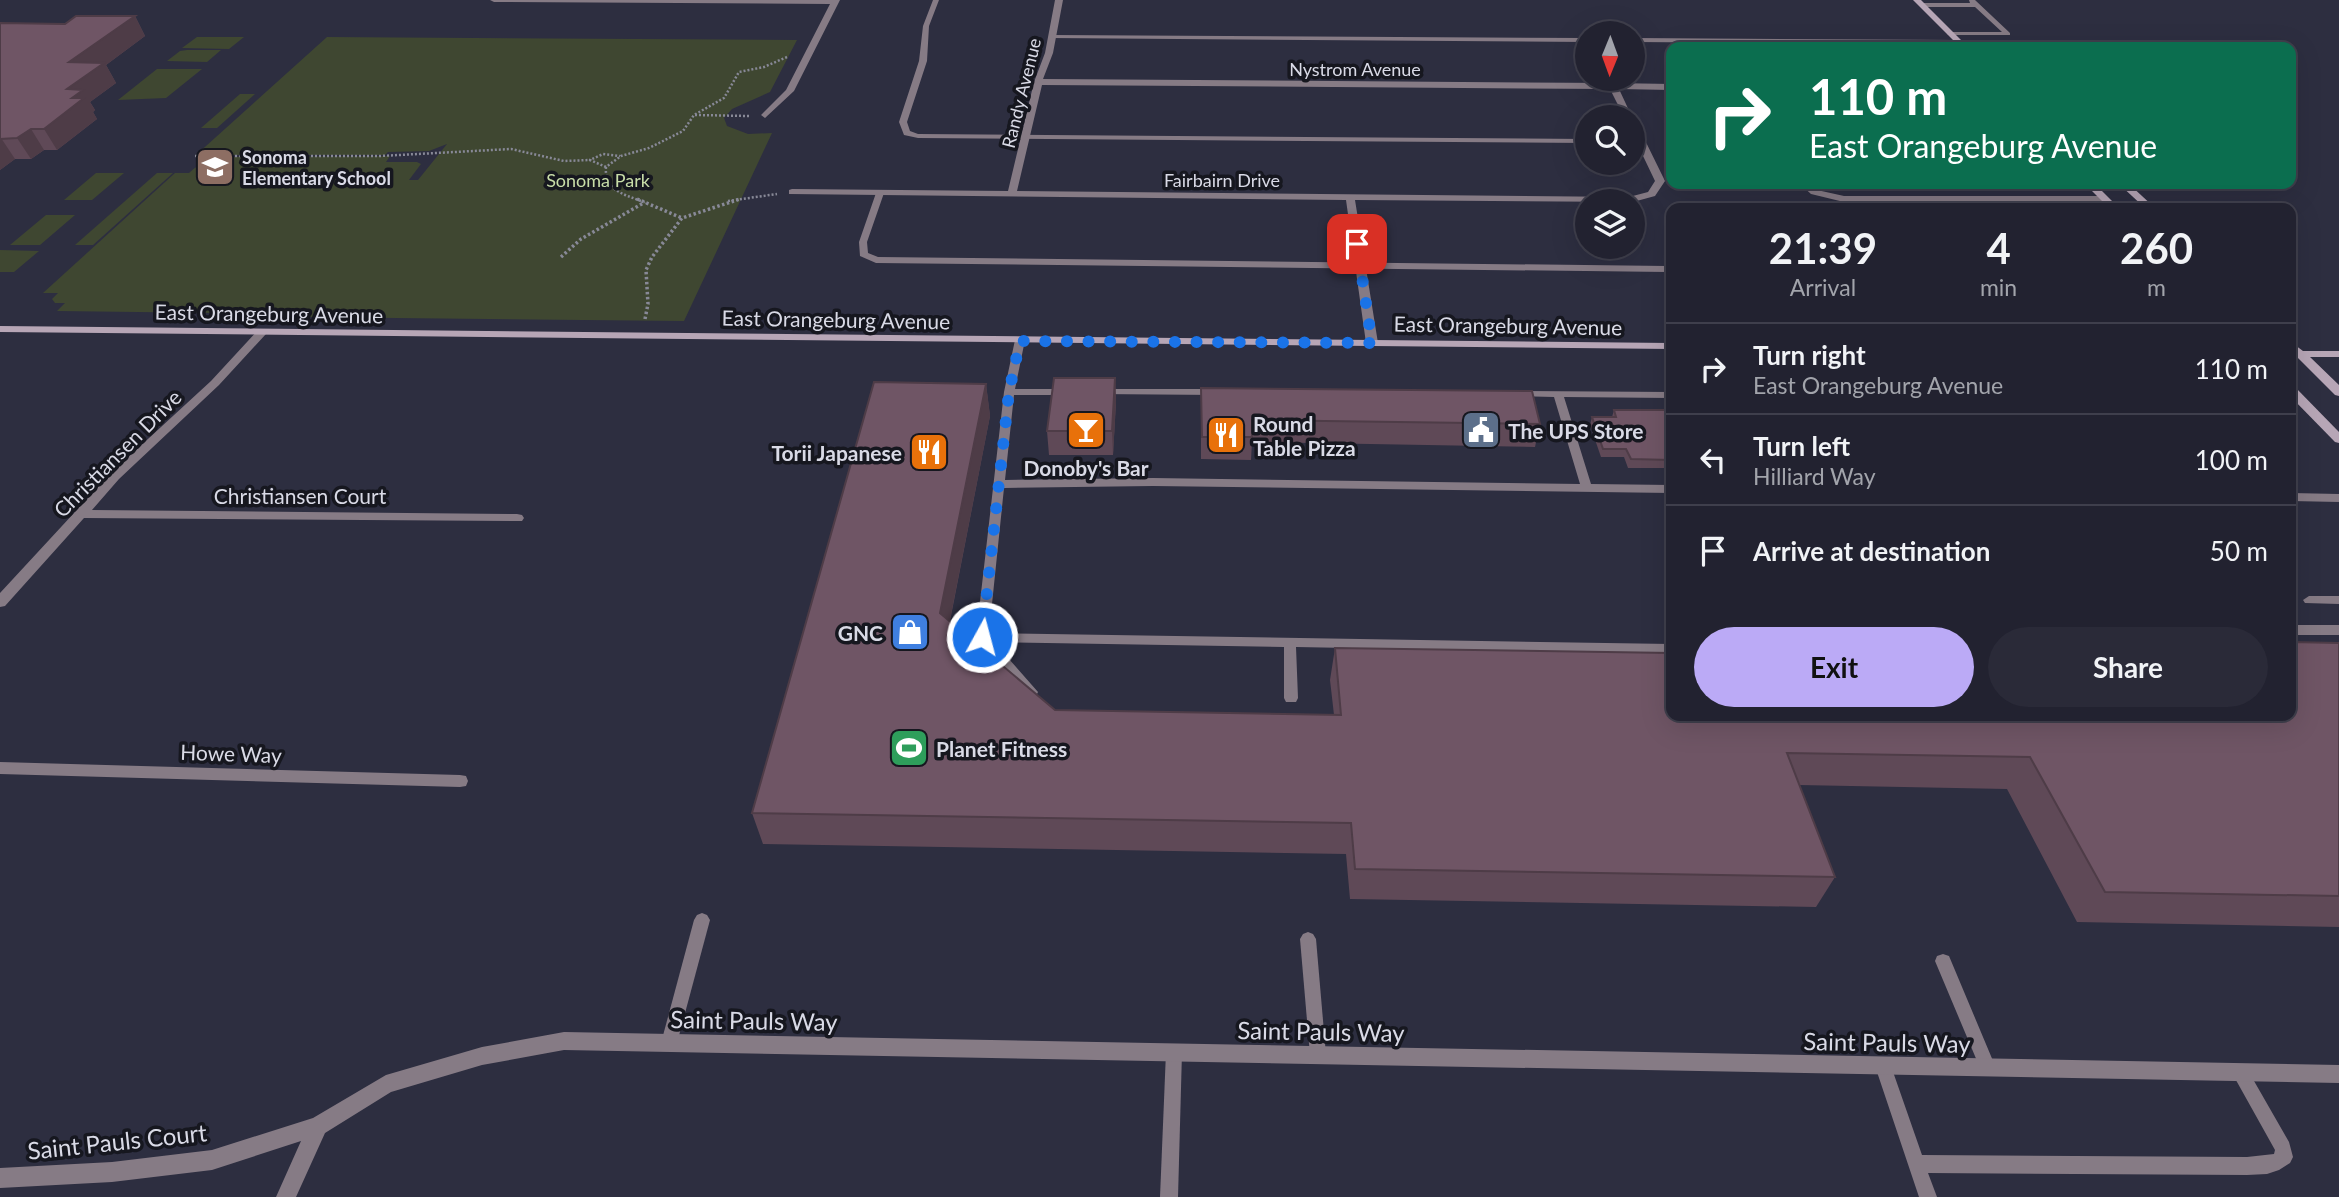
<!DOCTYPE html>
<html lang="en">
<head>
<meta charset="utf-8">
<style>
  body { margin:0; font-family:Lato,sans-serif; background:#2a2a38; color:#f1f3f6; height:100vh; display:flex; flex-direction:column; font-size:26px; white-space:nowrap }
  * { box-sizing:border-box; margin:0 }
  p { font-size:23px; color:#a2a4ab }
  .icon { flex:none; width:38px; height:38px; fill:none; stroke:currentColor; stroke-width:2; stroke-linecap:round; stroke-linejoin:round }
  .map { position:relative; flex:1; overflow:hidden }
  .drawer { position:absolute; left:1666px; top:203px; width:630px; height:518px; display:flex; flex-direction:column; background:#222230; border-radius:14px; box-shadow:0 7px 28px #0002,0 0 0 2px #3f3f4c }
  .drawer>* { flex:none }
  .banner { position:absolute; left:1666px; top:42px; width:630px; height:147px; border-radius:14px; box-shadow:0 7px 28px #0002,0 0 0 2px #3f3f4c; background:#0b6e4f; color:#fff; overflow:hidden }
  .needle { width:46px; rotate:181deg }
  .fabs { position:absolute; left:1575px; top:21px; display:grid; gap:14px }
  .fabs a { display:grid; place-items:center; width:70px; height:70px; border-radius:50%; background:#222230; box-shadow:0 7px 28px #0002,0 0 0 2px #3f3f4c; font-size:35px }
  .pin { position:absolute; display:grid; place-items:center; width:60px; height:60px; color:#fff; margin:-30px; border-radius:14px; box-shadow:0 4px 10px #0006 }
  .me { position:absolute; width:77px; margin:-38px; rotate:7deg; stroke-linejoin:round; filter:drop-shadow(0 0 5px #0008) }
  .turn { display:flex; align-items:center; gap:24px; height:147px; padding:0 28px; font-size:32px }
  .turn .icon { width:91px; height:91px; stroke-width:2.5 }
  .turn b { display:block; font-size:49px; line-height:60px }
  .eta { display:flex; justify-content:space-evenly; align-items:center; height:119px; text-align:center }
  .eta b { font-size:42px; font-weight:700; line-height:49px }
  .cta { display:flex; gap:14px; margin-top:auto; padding:14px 28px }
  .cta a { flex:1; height:80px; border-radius:42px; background:#bbaaf6; color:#111; font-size:28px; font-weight:700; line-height:80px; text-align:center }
  .cta a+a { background:#2a2a38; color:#f1f3f6 }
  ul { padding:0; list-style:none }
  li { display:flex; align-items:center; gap:21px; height:91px; padding:0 28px; border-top:2px solid #3f3f4c }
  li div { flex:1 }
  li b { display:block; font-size:26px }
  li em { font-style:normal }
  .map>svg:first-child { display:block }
</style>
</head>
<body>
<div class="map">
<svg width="2339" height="1197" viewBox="0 0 2339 1197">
  <rect width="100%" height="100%" fill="#2d2e40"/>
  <g fill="#3f4731">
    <polygon points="197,37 244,37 229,49 182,48"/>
    <path d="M327 37 797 40 770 92 732 109 724 118 727 126 748 134 772 133 684 321 304 317 306 314 57 311 65 303H55L52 299 58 293H43L175 173H189C211 152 218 168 234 157L390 156 386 162H417L421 164 409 180H418L447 144 429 151 388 152 385 155H196Z"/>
    <polygon points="187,50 221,50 207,62 167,61 180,51"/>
    <polygon points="157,69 202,69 166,98 118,100"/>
    <polygon points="240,94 255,94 217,128 201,128"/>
    <polygon points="96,173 124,173 92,200 64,200"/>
    <polygon points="157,173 173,173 93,245 75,245"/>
    <polygon points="46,215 75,215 40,245 10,245"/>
    <polygon points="0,250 39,251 14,272 0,272"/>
  </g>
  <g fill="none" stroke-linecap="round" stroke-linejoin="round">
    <g stroke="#888997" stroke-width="2.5" stroke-dasharray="2 2" stroke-linecap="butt">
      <polyline points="695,115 749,116"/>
      <polyline points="195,156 380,156 511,149 564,161 590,160"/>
      <polyline points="606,167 590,160 603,154 620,156"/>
      <path d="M641 201C623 194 604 190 606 167L621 156 649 148 683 131 694 115 724 98 739 72 764 67 787 57"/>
      <polyline points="728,201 777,194"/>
    </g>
    <g stroke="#888997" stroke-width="3.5" stroke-dasharray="2.5 2.5" stroke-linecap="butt">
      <polyline points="637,199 682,218"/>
      <polyline points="561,257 581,239 645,202"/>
      <polyline points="645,319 648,304 646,270 652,257 682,218 740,199"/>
    </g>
    <g fill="#867b85" fill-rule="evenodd">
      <polygon points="933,0 939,0 929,26 927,61 907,122 910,131 918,134 1587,139 1587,143 918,138 904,135 899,122 919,61 923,26"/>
      <polygon points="1969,0 1975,0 2010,33 2010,35 1949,35 1947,34 1951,32 2002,32 1975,7 1922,7 1919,5 1922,3 1970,3"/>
      <polygon points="1052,35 1587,38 1587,42 1050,38 1050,36"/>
      <polygon points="1633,38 1959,40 1963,42 1959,44 1633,42"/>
      <polygon points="1800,184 1809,184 1817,190 1844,196 2105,196 2109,199 2105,202 1844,202 1811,194"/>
      <polygon points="880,190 884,193 867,242 868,253 878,257 1667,266 1671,270 1667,272 876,263 860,256 859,242 876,193"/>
      <polygon points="1020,337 1025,340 1015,389 1068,389 1073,392 1068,395 1014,395 1005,480 1153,478 1580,484 1554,397 1516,396 1512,395 1512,391 1671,392 1671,398 1564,397 1591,484 1671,485 1671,493 1153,486 1004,488 989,633 1671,644 1671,654 1296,647 1298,698 1296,702 1286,702 1284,698 1284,647 994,642 1038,692 1036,696 1026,696 976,637 1004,392 1015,340"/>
      <polygon points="1100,389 1218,389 1223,392 1218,395 1096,394 1095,392"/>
      <polygon points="2291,493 2339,494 2339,502 2291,501"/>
      <polygon points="2309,596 2339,596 2339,604 2305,603 2303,600"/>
      <rect x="2291" y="625" width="48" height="10"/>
      <polygon points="702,913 707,915 710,920 677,1043 675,1048 669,1051 663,1048 661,1043 694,920 697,915"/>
      <polygon points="1308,932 1313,934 1316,939 1326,1055 1324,1061 1318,1063 1312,1061 1310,1055 1300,939 1303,934"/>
      <polygon points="1943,954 1949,956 1996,1068 1994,1074 1988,1076 1982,1074 1980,1068 1935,961 1937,956"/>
      <polygon points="1174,1044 1180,1046 1182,1052 1178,1197 1160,1197 1166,1052 1168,1046"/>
      <polygon points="1883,1058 1889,1060 1891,1066 1922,1155 2247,1157 2274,1154 2275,1150 2232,1073 2234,1067 2240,1065 2246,1067 2289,1142 2293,1157 2290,1163 2279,1170 2267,1174 2247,1175 1928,1173 1937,1197 1919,1197 1875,1066 1877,1060"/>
    </g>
    <g fill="#867b85" fill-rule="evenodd">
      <polygon points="490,0 840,0 794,91 765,118 761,115 786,90 830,4 494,2"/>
      <polygon points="1055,0 1063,0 1053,53 1043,79 1613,83 1671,84 1671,90 1619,89 1632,117 1624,117 1610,89 1042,85 1017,191 1629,197 1648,192 1655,181 1633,135 1633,123 1638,126 1665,181 1655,196 1633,202 1355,200 1378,343 1372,346 1366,343 1346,200 789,194 789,190 792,189 1008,191 1034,82 1045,53"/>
      <polygon points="262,329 268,332 266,334 219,385 119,479 92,510 517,514 522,515 524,518 522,521 84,518 5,606 0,607 0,593 111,473 211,381 258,330"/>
      <polygon points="0,762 460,775 466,776 468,781 466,786 460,787 0,774"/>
      <polygon points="564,1032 2339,1065 2339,1083 564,1050 482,1065 391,1092 325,1133 296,1197 276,1197 301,1141 212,1170 112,1182 0,1188 0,1168 112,1162 212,1150 313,1118 386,1075 482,1047"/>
    </g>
    <g fill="#b7a6b6" fill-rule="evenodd">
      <polygon points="1913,0 1921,0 1968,47 1960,47"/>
      <polygon points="2085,184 2095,184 2119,208 2109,208"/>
      <polygon points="2119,184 2129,184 2155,208 2145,208"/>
      <polygon points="0,326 1671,343 1671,349 0,332"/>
      <polygon points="2291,342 2303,351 2339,351 2339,357 2310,357 2339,385 2339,396 2335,395 2297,357 2291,356"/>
      <polygon points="2291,387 2295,387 2339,432 2339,443 2335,442 2291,397"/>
    </g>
  </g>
  <g fill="#5f4957">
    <polygon points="135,16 145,36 106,65 116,83 90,102 95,110 93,112 97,119 57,150 44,150 31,159 15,159 0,170 0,23 65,24"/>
    <polygon points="1115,378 1116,402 1113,455 1049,455 1047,431"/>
    <polygon points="986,384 990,416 950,621 1055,710 1334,715 1330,680 1335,648 1671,716 2339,643 2339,927 2077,922 2007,789 1799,785 1835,877 1816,907 1350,899 1346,854 763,844 752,813"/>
    <polygon points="1201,388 1540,424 1535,447 1252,442 1251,460 1201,459"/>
    <polygon points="1614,410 1671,410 1671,468 1628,468 1624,457 1601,457 1590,425 1592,417 1612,417"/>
  </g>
  <g fill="#4e3c47">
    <polygon points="135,16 145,36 106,65 116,83 90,102 95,110 93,112 97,119 57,150 44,129 69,62"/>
    <polygon points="31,129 44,150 31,159 17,138"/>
    <polygon points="1,138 15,159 0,170 0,139"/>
    <polygon points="1115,378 1116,402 1113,455 1112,431"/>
    <polygon points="986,384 990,416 945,645 940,613"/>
  </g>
  <g fill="#6f5565" stroke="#4e3c47" stroke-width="2">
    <polygon points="76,16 135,16 69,62 104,63 67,89 83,90 72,98 84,98 44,129 31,129 17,138 0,139 0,23 65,24"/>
    <polygon points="1054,378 1115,378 1112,431 1047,431"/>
    <polygon points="874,382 986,384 940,613 1055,710 1341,715 1335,648 1671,653 1671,716 2291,716 2291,642 2339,643 2339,896 2105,892 2030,757 1787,753 1835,877 1355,869 1351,823 752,813"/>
    <polygon points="1201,388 1532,391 1540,424 1252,420 1252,437 1202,437"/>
    <polygon points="1614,410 1671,410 1671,460 1631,459 1626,449 1603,449 1592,417 1616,417"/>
  </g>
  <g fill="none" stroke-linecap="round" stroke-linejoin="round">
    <polyline stroke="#1a73e8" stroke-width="12" stroke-dasharray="0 21.6" points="982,637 1009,392 1020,341 1372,343 1357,244"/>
  </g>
  <defs>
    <g id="school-square" transform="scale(2.0125)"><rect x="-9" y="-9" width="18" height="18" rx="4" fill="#8d6e63" stroke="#16171f"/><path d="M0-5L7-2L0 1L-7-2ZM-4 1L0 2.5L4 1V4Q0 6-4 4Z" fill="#fff"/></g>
    <g id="bar-square" transform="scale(2.0125)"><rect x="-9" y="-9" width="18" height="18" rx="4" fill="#e8710a" stroke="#16171f"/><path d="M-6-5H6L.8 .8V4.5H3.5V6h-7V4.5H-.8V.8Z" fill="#fff"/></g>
    <g id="civic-square" transform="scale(2.0125)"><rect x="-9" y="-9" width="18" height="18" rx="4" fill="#5c6f8a" stroke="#16171f"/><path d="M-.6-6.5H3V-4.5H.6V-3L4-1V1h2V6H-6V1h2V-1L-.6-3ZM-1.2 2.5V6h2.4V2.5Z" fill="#fff"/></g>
    <g id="restaurant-square" transform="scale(2.0125)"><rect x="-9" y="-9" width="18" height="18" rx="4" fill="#e8710a" stroke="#16171f"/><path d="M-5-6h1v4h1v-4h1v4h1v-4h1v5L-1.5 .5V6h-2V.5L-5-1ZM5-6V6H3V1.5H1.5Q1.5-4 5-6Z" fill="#fff"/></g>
    <g id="shop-square" transform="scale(2.0125)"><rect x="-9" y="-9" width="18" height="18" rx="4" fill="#3f7fe0" stroke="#16171f"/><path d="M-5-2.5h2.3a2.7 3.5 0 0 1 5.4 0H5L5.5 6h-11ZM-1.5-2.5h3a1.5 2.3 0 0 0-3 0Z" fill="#fff"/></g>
    <g id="stadium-square" transform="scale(2.0125)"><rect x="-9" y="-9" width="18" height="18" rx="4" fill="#2e9e5b" stroke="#16171f"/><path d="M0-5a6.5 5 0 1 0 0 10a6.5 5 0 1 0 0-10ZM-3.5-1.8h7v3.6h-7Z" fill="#fff"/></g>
  </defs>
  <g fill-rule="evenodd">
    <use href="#school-square" x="215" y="167"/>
    <use href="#bar-square" x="1086" y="430"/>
    <use href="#civic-square" x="1481" y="430"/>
    <use href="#restaurant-square" x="1226" y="435"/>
    <use href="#restaurant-square" x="929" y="452"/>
    <use href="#shop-square" x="910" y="632"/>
    <use href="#stadium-square" x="909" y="748"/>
  </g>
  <g text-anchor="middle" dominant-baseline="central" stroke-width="7" stroke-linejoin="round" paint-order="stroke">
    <g font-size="18" fill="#d9dae6" stroke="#16171f">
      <text x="1355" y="69">Nystrom Avenue</text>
      <text transform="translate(1021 93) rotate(-76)">Randy Avenue</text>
      <text x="1222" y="180">Fairbairn Drive</text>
    </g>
    <g font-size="18" font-weight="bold" fill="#d9dae6" stroke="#16171f" text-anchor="start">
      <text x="242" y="157">Sonoma<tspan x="242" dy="21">Elementary School</tspan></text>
    </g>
    <g font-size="18" fill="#c8dda8" stroke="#16171f">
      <text x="598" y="180">Sonoma Park</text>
    </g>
    <g font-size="21" fill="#d9dae6" stroke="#16171f">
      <text transform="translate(269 313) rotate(1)">East Orangeburg Avenue</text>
      <text transform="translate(836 319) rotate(1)">East Orangeburg Avenue</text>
      <text transform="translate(1508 325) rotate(1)">East Orangeburg Avenue</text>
      <text transform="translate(117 453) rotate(-45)">Christiansen Drive</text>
      <text x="300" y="495">Christiansen Court</text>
      <text transform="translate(231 753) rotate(2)">Howe Way</text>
    </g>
    <g font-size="21" font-weight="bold" fill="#d9dae6" stroke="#16171f" text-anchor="start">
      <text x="1253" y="423">Round<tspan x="1253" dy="24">Table Pizza</tspan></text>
      <text x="1508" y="430">The UPS Store</text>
      <text x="902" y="452" text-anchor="end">Torii Japanese</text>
      <text x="1086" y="467" text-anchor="middle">Donoby's Bar</text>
      <text x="883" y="632" text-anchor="end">GNC</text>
      <text x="936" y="748">Planet Fitness</text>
    </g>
    <g font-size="24" fill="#d9dae6" stroke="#16171f">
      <text transform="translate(754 1020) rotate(1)">Saint Pauls Way</text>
      <text transform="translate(1321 1031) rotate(1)">Saint Pauls Way</text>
      <text transform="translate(1887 1042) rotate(1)">Saint Pauls Way</text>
      <text transform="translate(117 1141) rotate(-6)">Saint Pauls Court</text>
    </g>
  </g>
</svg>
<div class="fabs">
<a><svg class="needle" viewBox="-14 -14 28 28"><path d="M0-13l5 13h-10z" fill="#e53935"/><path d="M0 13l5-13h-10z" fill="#a2a4ab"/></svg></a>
<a><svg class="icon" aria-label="search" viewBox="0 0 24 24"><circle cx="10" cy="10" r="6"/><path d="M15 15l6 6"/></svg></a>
<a><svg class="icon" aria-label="layers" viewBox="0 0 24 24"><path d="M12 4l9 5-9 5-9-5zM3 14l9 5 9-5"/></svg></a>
</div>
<div class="pin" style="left:1357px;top:244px;background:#d93025"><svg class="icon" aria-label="arrive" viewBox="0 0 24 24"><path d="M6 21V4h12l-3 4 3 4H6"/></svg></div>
<svg class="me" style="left:982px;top:637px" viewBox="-20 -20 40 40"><circle r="17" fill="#1a73e8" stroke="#fff" stroke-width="3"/><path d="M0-11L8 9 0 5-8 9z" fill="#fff"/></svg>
<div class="banner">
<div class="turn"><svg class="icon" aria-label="right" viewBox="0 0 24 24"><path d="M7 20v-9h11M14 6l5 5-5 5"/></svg><div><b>110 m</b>East Orangeburg Avenue</div></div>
</div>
<section class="drawer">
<div class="eta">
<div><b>21:39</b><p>Arrival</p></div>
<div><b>4</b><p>min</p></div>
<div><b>260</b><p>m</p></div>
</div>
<ul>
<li><svg class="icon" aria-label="right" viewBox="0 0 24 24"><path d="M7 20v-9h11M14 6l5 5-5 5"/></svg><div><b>Turn right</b><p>East Orangeburg Avenue</p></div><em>110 m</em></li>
<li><svg class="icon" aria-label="left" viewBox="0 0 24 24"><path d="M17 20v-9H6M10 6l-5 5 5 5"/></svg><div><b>Turn left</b><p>Hilliard Way</p></div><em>100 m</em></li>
<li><svg class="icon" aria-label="arrive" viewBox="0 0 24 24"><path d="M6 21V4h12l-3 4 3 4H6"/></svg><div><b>Arrive at destination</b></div><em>50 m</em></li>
</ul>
<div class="cta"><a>Exit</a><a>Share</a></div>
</section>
</div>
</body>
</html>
